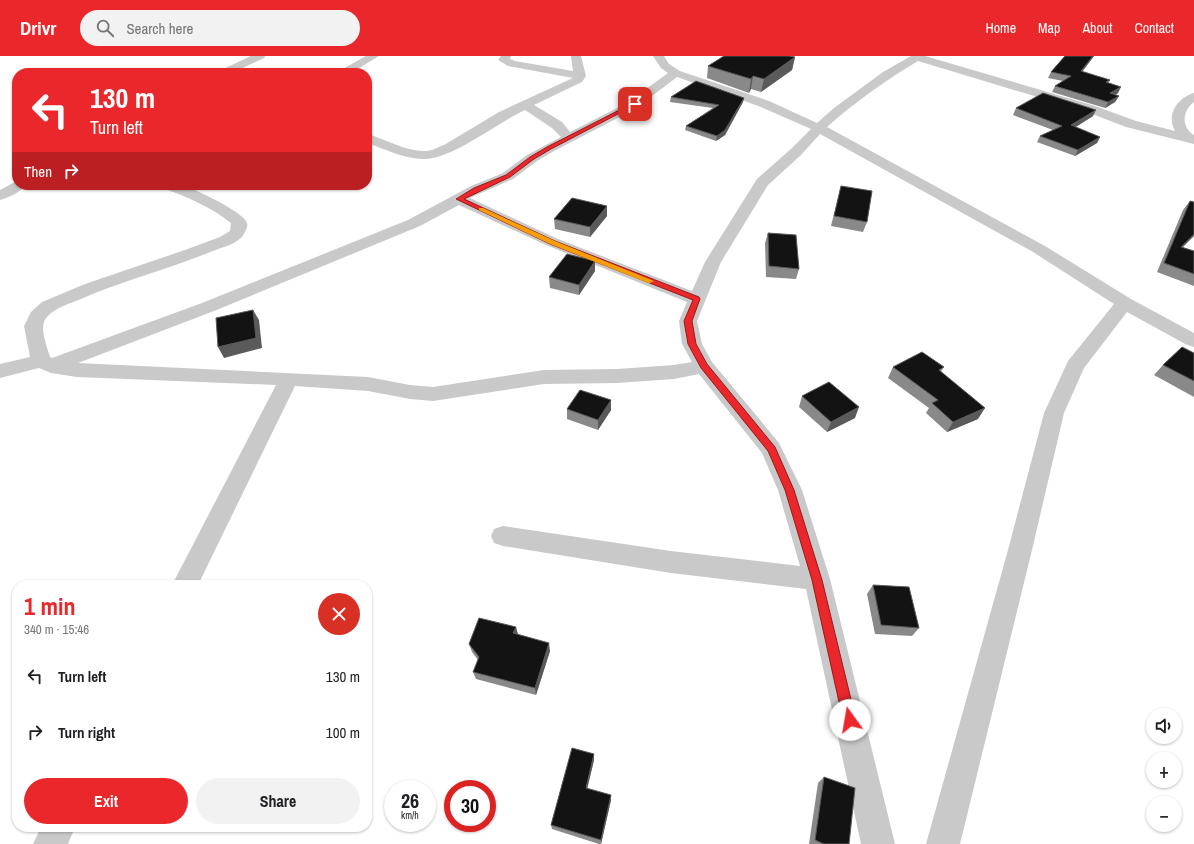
<!DOCTYPE html>
<html lang="en">
<head>
<meta charset="utf-8">
<style>
  body { margin:0; font-family:"Archivo Narrow",sans-serif; background:#f2f2f2; color:#202124; height:100vh; display:flex; flex-direction:column; font-size:15px; white-space:nowrap }
  * { box-sizing:border-box; margin:0 }
  p { font-size:13px; color:#757577 }
  .icon { flex:none; width:22px; height:22px; fill:none; stroke:currentColor; stroke-width:2; stroke-linecap:round; stroke-linejoin:round }
  .map { position:relative; flex:1; overflow:hidden }
  .panel { position:absolute; left:12px; top:524px; width:360px; height:252px; display:flex; flex-direction:column; background:#fff; border-radius:16px; box-shadow:0 1px 3px #0004 }
  .panel>* { flex:none }
  .guide { position:absolute; left:12px; top:12px; width:360px; height:122px; border-radius:16px; box-shadow:0 1px 3px #0004; background:#ea272b; color:#fff; overflow:hidden }
  .fabs { position:absolute; left:1146px; top:652px; display:grid; gap:8px }
  .fabs a { display:grid; place-items:center; width:36px; height:36px; border-radius:50%; background:#fff; box-shadow:0 1px 3px #0004; font-size:20px }
  .speed { position:absolute; left:384px; top:724px; display:flex; gap:8px; font-size:20px; font-weight:700; text-align:center }
  .speed>* { display:grid; place-content:center; width:52px; height:52px; border-radius:50%; background:#fff; box-shadow:0 1px 3px #0004; line-height:1 }
  .speed small { font-size:10px; font-weight:400 }
  .speed .limit { border:6px solid #d22; background:#fff; color:#111 }
  .pin { position:absolute; display:grid; place-items:center; width:34px; height:34px; color:#fff; margin:-17px; border-radius:8px; box-shadow:0 2px 6px #0006 }
  .me { position:absolute; width:44px; margin:-22px; rotate:347deg; stroke-linejoin:round; filter:drop-shadow(0 0 3px #0008) }
  .turn { display:flex; align-items:center; gap:14px; height:84px; padding:0 12px; font-size:18px }
  .turn .icon { width:52px; height:52px; stroke-width:2.5 }
  .turn b { display:block; font-size:28px; line-height:34px }
  .then { display:flex; align-items:center; height:38px; padding:0 12px; background:#0003; gap:8px; font-size:15px }
  .round { display:grid; place-items:center; flex:none; width:42px; height:42px; border-radius:21px; background:#f2f2f2 }
  .overview { display:flex; align-items:center; justify-content:space-between; height:68px; padding:0 12px }
  h1 { font-size:24px; font-weight:800; line-height:30px; color:#ea272b }
  .action { display:flex; gap:8px; margin-top:auto; padding:8px 12px }
  .action a { flex:1; height:46px; border-radius:24px; background:#ea272b; color:#fff; font-size:16px; font-weight:800; line-height:46px; text-align:center }
  .action a+a { background:#f2f2f2; color:#202124 }
  ul { padding:0; list-style:none }
  li { display:flex; align-items:center; gap:12px; height:56px; padding:0 12px }
  li div { flex:1 }
  li b { display:block; font-size:15px }
  li em { font-style:normal }
  header { display:flex; align-items:center; gap:24px; box-sizing:border-box; height:56px; padding:0 20px; background:#ea272b; color:#fff }
  header strong { font-size:19px }
  nav { display:flex; gap:22px; margin-inline-start:auto; font-size:14px }
  .search { width:280px; height:36px; background:#f2f2f2; display:flex; align-items:center; gap:10px; box-sizing:border-box; padding:0 14px; border-radius:22px; color:#757577; font-size:15px }
  .map>svg:first-child { display:block }
</style>
</head>
<body>
<header>
<strong>Drivr</strong>
<div class="search"><svg class="icon" aria-label="search" viewBox="0 0 24 24"><circle cx="10" cy="10" r="6"/><path d="M15 15l6 6"/></svg>Search here</div>
<nav><a>Home</a><a>Map</a><a>About</a><a>Contact</a></nav>
</header>
<div class="map">
<svg width="1194" height="788" viewBox="0 0 1194 788">
  <rect width="100%" height="100%" fill="#fff"/>
  <g fill="none" stroke-linecap="round" stroke-linejoin="round">
    <g fill="#c9c9c9" fill-rule="evenodd">
      <polygon points="251,0 265,0 264,2 232,17 217,17 219,15"/>
      <polygon points="366,0 379,0 351,17 337,17 339,15"/>
      <path d="M501 0H511L510 3 515 5 573 15 571 0H581L586 20 582 26 534 49 562 66 570 76 627 47 668 17 661 12 653 0H664L669 8 680 15 769 45 817 67 834 52 883 16 911 0H925L1095 50 1136 65 1175 75C1166 59 1177 42 1194 37V46C1182 55 1181 71 1194 79V88L1126 71 1087 56 918 5C886 24 855 46 827 71L1045 190 1131 243 1194 277V291L1187 289 1127 256 1084 312 1064 357 1032 494 960 788H926L1008 494 1044 357 1068 305 1114 248 1033 196 820 78 801 99 768 129 721 206 697 265 702 288 712 306 779 387 802 434 830 523 895 788H861L806 533 671 517 503 490 494 487 491 480 494 473 503 470 671 495 800 510 778 434 762 397 699 318 674 323 617 327 544 328 433 345 410 343 368 335 295 330 198 529H172L276 329 77 321 51 317 39 312 0 322V308L30 301 24 270 31 256 42 246 85 228 185 194 220 181 230 175 231 167C211 151 187 141 163 132L161 129C167 129 175 128 182 129 193 132 244 156 247 167 248 171 246 174 244 178 238 188 223 191 213 195 169 213 124 224 81 243 69 248 56 251 47 261 38 270 47 290 50 301L52 302 202 247 408 164 471 130 503 117 527 99 561 81 552 72 525 54C497 67 455 101 426 103 406 104 385 93 367 87V78C386 83 406 96 426 95 432 95 438 91 444 89L499 56 573 22 508 10 498 4ZM677 21 761 51 811 73 791 93 757 123 705 206 692 235 558 183 470 142 513 123 537 105 554 95 635 53ZM459 149 546 189 687 246 679 265 682 288 692 306 674 309 617 313 544 314 433 331 410 329 368 321 78 307 214 255 420 170Z"/>
      <path d="M17 125V129H26C21 136 8 142 0 144V134Z"/>
      <polygon points="41,771 75,771 68,788 33,788"/>
    </g>
  </g>
  <g fill="#898989">
    <polygon points="1065,0 1094,0 1082,16 1110,24 1108,27 1118,37 1116,39 1119,40 1115,46 1105,52 1052,36 1055,30 1063,25 1048,22 1051,16"/>
    <polygon points="795,1 792,14 761,36 751,33 749,37 707,22 708,10"/>
    <polygon points="671,41 744,42 743,46 725,79 716,85 685,74 686,70 713,52 670,46"/>
    <polygon points="1016,52 1093,60 1075,71 1100,81 1097,87 1075,100 1037,86 1040,80 1053,74 1013,59"/>
    <polygon points="841,130 867,166 863,176 831,170"/>
    <polygon points="1190,145 1182,191 1194,195 1194,230 1157,216 1183,154"/>
    <polygon points="607,150 607,160 590,181 555,173 554,163"/>
    <polygon points="768,177 799,213 796,223 766,221 765,187"/>
    <polygon points="595,205 595,215 579,239 550,232 549,221"/>
    <polygon points="1194,297 1194,341 1154,319 1163,309"/>
    <polygon points="893,311 944,311 941,315 978,363 947,376 926,357 929,352 888,322"/>
    <polygon points="802,340 855,362 827,376 799,351"/>
    <polygon points="611,344 611,354 598,374 567,363 567,353"/>
    <polygon points="873,529 919,572 912,580 875,578 867,538"/>
    <polygon points="516,571 518,579 550,595 536,639 476,623 473,616 478,604 472,596 469,588"/>
    <polygon points="594,704 587,732 611,744 601,788 599,788 552,773 551,769"/>
    <polygon points="824,721 849,788 809,788 818,727"/>
  </g>
  <g fill="#5a5a5a">
    <polygon points="1093,0 1094,0 1078,21 1081,15"/>
    <polygon points="795,1 792,14 761,36 764,23"/>
    <polygon points="753,20 751,33 749,37 751,23"/>
    <polygon points="1121,31 1118,37 1107,43 1110,37"/>
    <polygon points="1119,40 1115,46 1105,52 1108,46"/>
    <polygon points="744,42 743,46 725,79 716,85 717,80"/>
    <polygon points="1096,54 1093,60 1068,76 1071,69"/>
    <polygon points="1100,81 1097,87 1075,100 1078,94"/>
    <polygon points="607,150 607,160 590,181 590,171"/>
    <polygon points="1194,178 1194,180 1174,200 1181,191"/>
    <polygon points="595,205 595,215 579,239 579,229"/>
    <polygon points="253,254 259,264 262,292 224,302 218,291"/>
    <polygon points="611,344 611,354 598,374 598,364"/>
    <polygon points="859,351 855,362 827,376 831,366"/>
    <polygon points="985,352 978,363 947,376 953,366"/>
    <polygon points="516,571 518,579 513,577"/>
    <polygon points="549,587 550,595 536,639 535,632"/>
    <polygon points="594,698 594,704 586,738 586,732"/>
    <polygon points="611,739 611,744 601,788 601,784"/>
  </g>
  <g fill="#131313" stroke="#5a5a5a">
    <polygon points="724,0 789,0 795,1 764,23 753,20 751,23 708,10"/>
    <polygon points="1065,0 1093,0 1081,15 1110,24 1106,26 1121,31 1110,37 1119,40 1108,46 1055,30 1071,20 1051,16"/>
    <polygon points="696,25 744,42 725,74 717,80 686,70 719,49 671,41"/>
    <polygon points="1043,37 1096,54 1071,69 1100,81 1078,94 1040,80 1062,70 1016,52"/>
    <polygon points="841,130 872,135 867,166 834,160"/>
    <polygon points="572,142 607,150 590,171 554,163"/>
    <polygon points="1190,145 1194,146 1194,178 1181,191 1194,195 1194,218 1164,207"/>
    <polygon points="768,177 796,179 799,213 769,210"/>
    <polygon points="567,198 595,205 579,229 549,221"/>
    <polygon points="253,254 256,282 218,291 216,262"/>
    <polygon points="1182,291 1194,297 1194,325 1163,309"/>
    <polygon points="922,296 944,311 939,314 985,352 953,366 932,347 938,344 893,311"/>
    <polygon points="829,326 859,351 831,366 802,340"/>
    <polygon points="580,334 611,344 598,364 567,353"/>
    <polygon points="873,529 909,531 919,572 881,569"/>
    <polygon points="479,562 516,571 513,577 549,587 535,632 473,616 479,601 469,588"/>
    <polygon points="572,692 594,698 586,732 611,739 601,784 551,769"/>
    <polygon points="824,721 855,732 849,788 824,788 815,784"/>
  </g>
  <polygon fill="#ea272b" stroke="#98191c" points="633,47 637,48 551,93 534,103 510,121 464,143 555,185 699,241 700,243 692,265 696,288 707,308 775,391 794,434 822,524 856,664 854,668 850,670 845,668 843,664 812,524 785,434 768,395 701,312 688,288 684,265 693,244 550,188 456,143 474,132 506,119 530,101 547,91"/>
  <polygon fill="#f59e0b" points="479,152 483,152 555,185 654,225 650,227 648,227 550,188 479,154"/>
</svg>
<div class="fabs">
<a><svg class="icon" aria-label="sound" viewBox="0 0 24 24"><path d="M4 9h4l5-4v14l-5-4H4zM17 9q2 3 0 6"/></svg></a>
<a>+</a>
<a>−</a>
</div>
<div class="speed"><div>26<small>km/h</small></div><div class="limit">30</div></div>
<div class="pin" style="left:635px;top:48px;background:#d93025"><svg class="icon" aria-label="arrive" viewBox="0 0 24 24"><path d="M6 21V4h12l-3 4 3 4H6"/></svg></div>
<svg class="me" style="left:850px;top:664px" viewBox="-20 -20 40 40"><circle r="19" fill="#fff"/><path d="M0-13L10 11 0 6-10 11z" fill="#ea272b"/></svg>
<div class="guide">
<div class="turn"><svg class="icon" aria-label="left" viewBox="0 0 24 24"><path d="M17 20v-9H6M10 6l-5 5 5 5"/></svg><div><b>130 m</b>Turn left</div></div>
<div class="then">Then<svg class="icon" aria-label="right" viewBox="0 0 24 24"><path d="M7 20v-9h11M14 6l5 5-5 5"/></svg></div>
</div>
<section class="panel">
<div class="overview"><div><h1>1 min</h1><p>340 m · 15:46</p></div><a class="round" style="background:#d93025;color:#fff"><svg class="icon" aria-label="close" viewBox="0 0 24 24"><path d="M6 6l12 12M18 6L6 18"/></svg></a></div>
<ul>
<li><svg class="icon" aria-label="left" viewBox="0 0 24 24"><path d="M17 20v-9H6M10 6l-5 5 5 5"/></svg><div><b>Turn left</b></div><em>130 m</em></li>
<li><svg class="icon" aria-label="right" viewBox="0 0 24 24"><path d="M7 20v-9h11M14 6l5 5-5 5"/></svg><div><b>Turn right</b></div><em>100 m</em></li>
</ul>
<div class="action"><a>Exit</a><a>Share</a></div>
</section>
</div>
</body>
</html>
